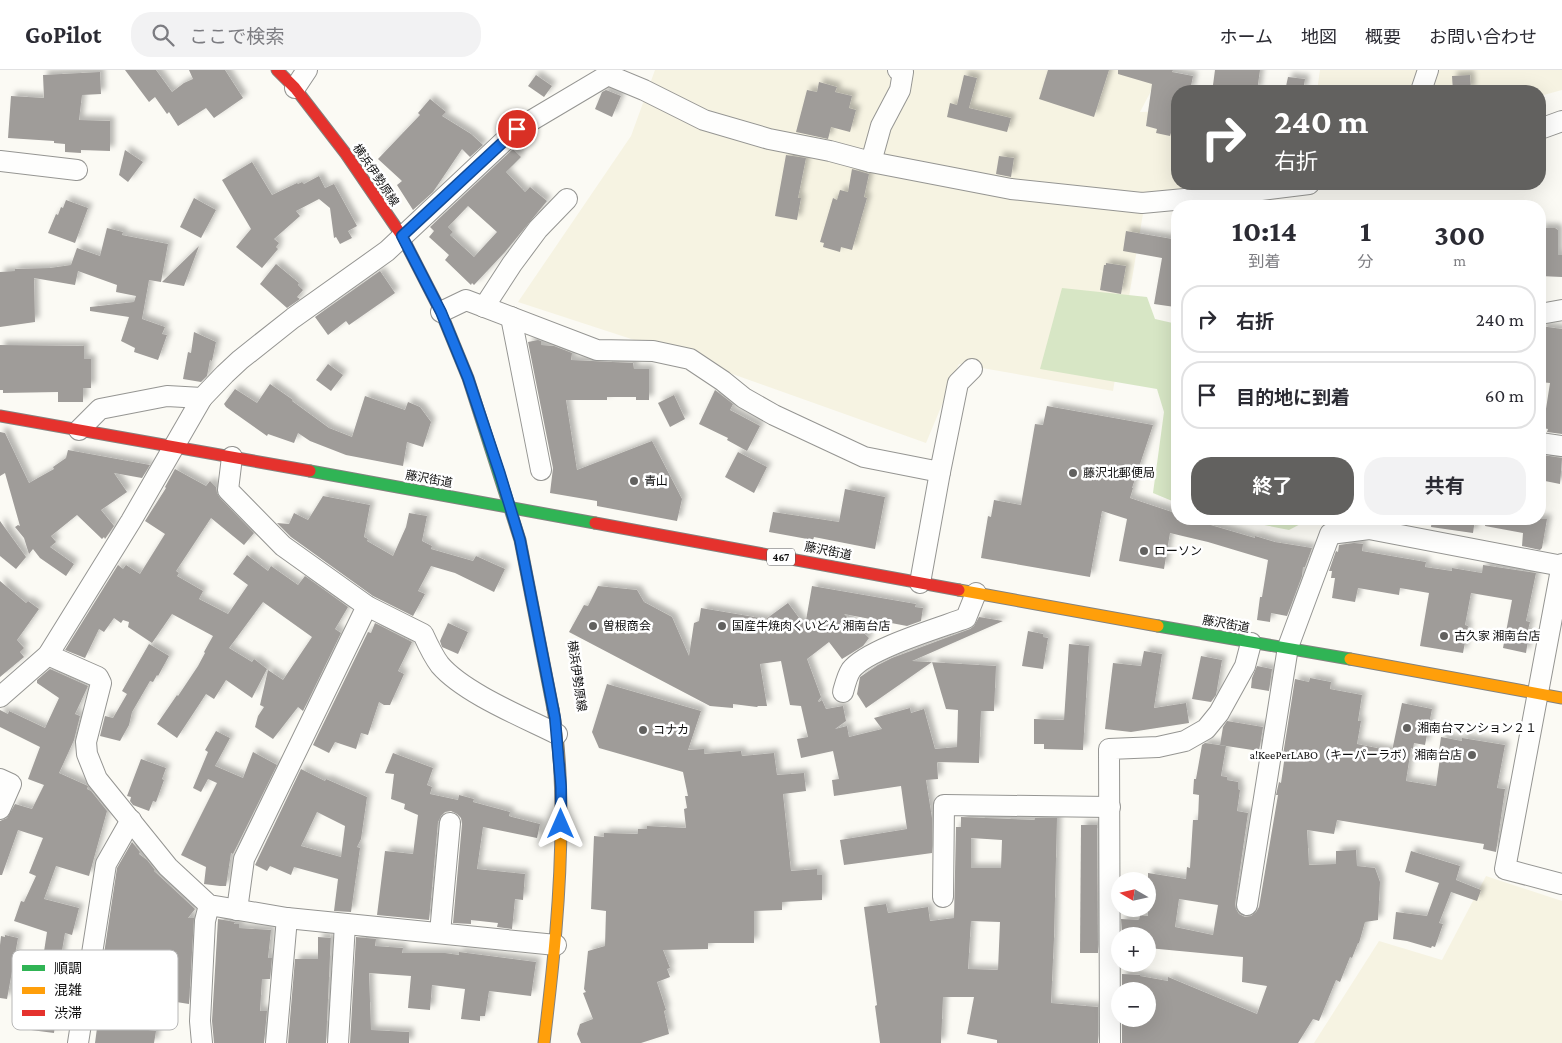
<!DOCTYPE html>
<html lang="ja">
<head>
<meta charset="utf-8">
<style>
  body { margin:0; font-family:"Crimson Pro","Noto Sans JP",serif; background:#f2f2f3; color:#2b2b33; height:100vh; display:flex; flex-direction:column; font-size:19px; white-space:nowrap }
  * { box-sizing:border-box; margin:0 }
  p { font-size:16px; color:#7c7c81 }
  .icon { flex:none; width:28px; height:28px; fill:none; stroke:currentColor; stroke-width:2; stroke-linecap:round; stroke-linejoin:round }
  .map { position:relative; flex:1; overflow:hidden }
  .drawer { position:absolute; left:1171px; top:130px; width:375px; height:325px; display:flex; flex-direction:column; background:#fff; border-radius:20px; box-shadow:0 5px 20px #0002 }
  .drawer>* { flex:none }
  .hud { position:absolute; left:1171px; top:15px; width:375px; height:105px; border-radius:20px; box-shadow:0 5px 20px #0002; background:#62615f; color:#fff; overflow:hidden }
  .needle { width:32px; rotate:279deg }
  .tools { position:absolute; left:1111px; top:802px; display:grid; gap:10px }
  .tools a { display:grid; place-items:center; width:45px; height:45px; border-radius:50%; background:#fff; box-shadow:0 5px 20px #0002; font-size:25px }
  .pin { position:absolute; display:grid; place-items:center; width:42px; height:42px; color:#fff; margin:-21px; border:2px solid #fff; border-radius:50%; box-shadow:0 1px 5px #0007 }
  .me { position:absolute; width:55px; margin:-28px; rotate:0deg; stroke-linejoin:round; filter:drop-shadow(0 0 4px #0008) }
  .turn { display:flex; align-items:center; gap:18px; height:105px; padding:0 20px; font-size:22px }
  .turn .icon { width:65px; height:65px; stroke-width:2.5 }
  .turn b { display:block; font-size:35px; line-height:42px }
  .eta { display:flex; justify-content:space-evenly; align-items:center; height:85px; text-align:center }
  .eta b { font-size:30px; font-weight:700; line-height:35px }
  .action { display:flex; gap:10px; margin-top:auto; padding:10px 20px }
  .action a { flex:1; height:58px; border-radius:20px; background:#62615f; color:#fff; font-size:20px; font-weight:700; line-height:58px; text-align:center }
  .action a+a { background:#f2f2f3; color:#2b2b33 }
  ul { padding:0; list-style:none }
  li { display:flex; align-items:center; gap:15px; height:68px; margin:0 10px 8px; padding:0 10px; border:2px solid #e1e1e2; border-radius:20px }
  li div { flex:1 }
  li b { display:block; font-size:19px }
  li em { font-style:normal }
  header { display:flex; align-items:center; gap:30px; box-sizing:border-box; height:70px; padding:0 25px; background:#fff; border-bottom:1px solid #e1e1e2 }
  header strong { font-size:24px }
  nav { display:flex; gap:28px; margin-inline-start:auto; font-size:18px }
  .search { width:350px; height:45px; background:#f2f2f3; display:flex; align-items:center; gap:12px; box-sizing:border-box; padding:0 18px; border-radius:20px; color:#7c7c81; font-size:19px }
  .map>svg:first-child { display:block }
</style>
</head>
<body>
<header>
<strong>GoPilot</strong>
<div class="search"><svg class="icon" aria-label="search" viewBox="0 0 24 24"><circle cx="10" cy="10" r="6"/><path d="M15 15l6 6"/></svg>ここで検索</div>
<nav><a>ホーム</a><a>地図</a><a>概要</a><a>お問い合わせ</a></nav>
</header>
<div class="map">
<svg width="1562" height="973" viewBox="0 0 1562 973">
  <defs>
    <filter id="shadow"><feDropShadow dx="4.5" dy="-4.5" stdDeviation="2.5" flood-color="#0004"/></filter>
  </defs>
  <rect width="100%" height="100%" fill="#fbfaf4"/>
  <g fill="#f6f3e2">
    <polygon points="655,0 1162,0 1140,42 1177,41 1178,114 1267,114 1145,132 1113,321 959,294 926,373 665,280 518,232 631,66"/>
    <polygon points="1320,0 1562,0 1562,20 1540,26 1540,21 1317,21"/>
    <polygon points="1486,806 1562,831 1562,973 1314,973 1379,871 1442,890"/>
  </g>
  <g fill="#d7e6c5">
    <polygon points="1062,218 1147,227 1155,249 1177,254 1177,433 1153,423 1164,342 1157,319 1040,299"/>
    <polygon points="1234,449 1310,449 1289,460"/>
  </g>
  <g fill="#9f9c99" fill-rule="evenodd" filter="url(#shadow)">
    <polygon points="125,0 156,0 172,22 184,13 193,9 189,0 225,0 243,28 214,48 206,38 178,56 169,42 167,44 155,27 149,32"/>
    <polygon points="1048,0 1109,0 1094,47 1039,29"/>
    <polygon points="1118,0 1173,0 1172,2 1193,6 1190,21 1178,21 1178,50 1175,50 1170,66 1156,63 1157,59 1146,56 1152,14 1118,4"/>
    <polygon points="1215,0 1260,0 1257,21 1221,21 1221,17 1213,15"/>
    <polygon points="100,2 101,24 82,25 79,50 110,51 110,81 81,80 81,83 65,82 65,74 54,73 54,71 8,68 11,26 44,28 43,5"/>
    <polygon points="536,5 552,16 544,27 528,16"/>
    <polygon points="964,5 977,8 969,38 1011,48 1007,62 947,47 950,33 957,35"/>
    <polygon points="1470,5 1471,21 1453,21 1452,6"/>
    <polygon points="1288,7 1305,9 1303,21 1285,21"/>
    <polygon points="819,12 837,17 835,22 852,26 849,38 856,40 850,62 831,57 828,69 796,62 807,20 817,22"/>
    <polygon points="606,20 621,26 612,47 595,39 602,22"/>
    <polygon points="430,29 446,42 442,46 471,64 483,75 470,87 462,79 433,122 413,140 397,115 402,111 378,89 420,45 418,43"/>
    <path d="M513 79 521 87 506 102 525 122 530 117 547 131 505 182 474 215 472 213 471 215 445 190 449 185 429 167 434 161 430 157ZM468 136 497 162 474 187 450 165 453 162 448 157Z"/>
    <polygon points="125,80 143,92 128,112 119,105"/>
    <polygon points="786,85 806,88 798,128 801,128 797,150 775,146"/>
    <polygon points="999,86 1014,88 1011,107 996,104"/>
    <polygon points="252,92 272,125 297,113 298,114 302,112 304,114 319,106 325,118 334,114 357,156 348,161 352,168 340,174 336,167 334,168 330,138 319,129 296,141 300,146 274,169 279,173 276,177 278,179 262,198 236,177 251,159 222,110"/>
    <polygon points="852,99 869,104 864,127 867,128 852,180 841,177 840,182 823,177 824,173 820,172 833,128 837,130 840,120 848,122"/>
    <polygon points="194,128 216,140 201,168 180,157"/>
    <polygon points="66,130 88,138 75,173 48,163 56,144 58,145 61,137 63,138"/>
    <polygon points="107,158 123,162 122,165 168,174 161,212 149,210 142,249 165,257 162,264 167,265 158,290 134,282 135,278 121,271 129,247 90,241 90,237 134,232 136,226 116,222 117,215 78,201 75,215 34,208 35,252 0,257 0,202 15,201 15,199 50,198 71,195 77,178 100,186"/>
    <polygon points="1540,158 1555,158 1558,160 1558,185 1562,185 1562,207 1540,206"/>
    <polygon points="1126,161 1178,170 1178,227 1175,237 1154,234 1162,188 1123,181"/>
    <polygon points="199,176 184,216 162,212"/>
    <polygon points="1106,193 1126,196 1121,224 1100,220 1104,195 1106,195"/>
    <polygon points="276,194 299,213 298,215 303,220 297,227 300,229 287,238 260,214"/>
    <polygon points="380,201 395,223 349,255 346,251 328,265 315,247"/>
    <polygon points="1540,256 1562,259 1562,364 1547,362 1548,359 1543,358 1550,313 1540,312"/>
    <polygon points="194,262 216,272 212,291 210,290 207,306 201,312 183,309 188,282 191,283"/>
    <polygon points="538,270 541,271 541,275 554,276 572,283 571,290 633,293 634,299 649,299 649,330 636,330 636,327 607,327 607,330 566,330 577,400 652,371 682,429 677,451 597,436 597,431 550,423 553,398 528,272"/>
    <polygon points="0,275 84,276 84,289 91,289 91,318 83,318 83,332 58,332 58,322 3,323 3,320 0,320"/>
    <polygon points="328,294 343,305 331,321 316,310"/>
    <polygon points="270,314 293,330 292,331 329,358 352,367 365,326 405,340 408,332 420,337 431,352 423,377 407,372 403,396 346,385 310,371 298,363 294,373 268,364 267,366 226,337 224,334 235,319 257,333"/>
    <polygon points="715,320 733,334 730,340 760,356 747,381 727,370 728,368 699,354"/>
    <polygon points="674,325 685,349 670,357 658,333"/>
    <polygon points="1047,336 1153,355 1132,418 1133,418 1130,428 1178,444 1178,449 1190,449 1255,468 1255,466 1275,472 1312,478 1305,497 1303,497 1302,506 1287,546 1271,543 1270,552 1257,550 1260,527 1262,527 1268,490 1208,472 1170,463 1164,499 1119,491 1127,449 1102,441 1090,507 981,488 988,446 991,447 994,430 1021,435 1035,354 1043,355"/>
    <polygon points="0,362 5,363 29,413 54,399 53,397 66,388 68,380 150,395 142,408 114,403 127,422 101,440 114,456 105,469 104,467 102,469 77,445 51,466 56,472 50,477 74,494 66,506 40,488 33,479 29,484 24,468 15,457 18,455 20,456 5,403 0,406"/>
    <polygon points="738,382 767,397 754,423 725,407"/>
    <polygon points="1543,385 1562,388 1560,414 1540,410"/>
    <polygon points="175,399 206,416 210,411 216,417 217,423 220,428 254,463 244,475 211,448 176,501 179,503 177,506 203,521 199,529 228,544 248,515 233,504 247,485 268,501 271,496 298,515 305,506 348,537 335,559 341,563 303,641 298,637 273,669 255,657 258,646 264,637 260,635 268,600 283,610 312,567 263,532 229,578 252,592 254,589 267,599 252,628 226,610 214,629 206,624 177,668 157,654 177,625 178,626 198,596 205,583 204,582 213,566 172,544 152,573 128,557 129,552 123,550 121,553 114,548 104,562 99,559 85,588 65,580 118,495 123,499 126,495 140,504 165,464 145,451 166,418 165,417"/>
    <polygon points="845,419 885,427 875,479 814,467 813,470 769,462 773,442 839,452"/>
    <polygon points="323,426 370,435 364,467 368,469 367,471 393,486 406,457 409,443 427,446 422,471 432,476 431,479 473,491 476,486 505,499 494,522 455,503 431,496 418,521 425,524 413,546 373,526 291,467 277,453 289,454 294,443 308,450"/>
    <polygon points="1432,449 1475,449 1473,463 1431,457"/>
    <polygon points="1486,449 1547,449 1542,478 1540,480 1522,476 1523,463 1485,456"/>
    <polygon points="0,451 26,487 16,499 0,486"/>
    <polygon points="1354,473 1363,474 1362,481 1426,492 1425,497 1452,501 1452,498 1482,503 1483,495 1536,503 1526,551 1530,552 1527,564 1529,564 1526,583 1503,578 1512,530 1471,523 1465,555 1468,556 1463,583 1420,576 1429,523 1400,518 1399,525 1358,518 1355,532 1332,528 1335,508 1331,508 1332,501 1329,501 1336,481 1338,482 1339,475"/>
    <polygon points="0,511 26,533 28,531 39,539 17,570 24,578 20,582 24,587 0,607"/>
    <polygon points="598,516 637,520 644,532 672,547 689,586 694,553 699,551 701,538 766,549 788,533 805,556 812,516 916,534 915,537 923,538 921,551 907,556 844,544 869,568 863,576 842,589 829,572 807,589 821,627 818,631 819,632 822,630 826,639 843,636 846,651 835,659 847,656 849,667 882,659 874,648 910,638 911,643 924,639 935,679 957,677 958,640 946,639 932,592 866,638 857,624 860,607 878,595 892,588 970,559 974,556 979,547 1003,551 912,591 996,596 994,641 981,641 979,693 937,692 938,709 926,710 932,748 932,783 844,795 840,770 907,759 901,716 834,726 832,710 839,709 833,681 801,688 797,669 808,667 801,636 790,635 781,591 760,594 767,636 758,636 757,637 733,634 733,638 710,636 569,562 584,535 588,536"/>
    <polygon points="375,553 412,572 398,601 404,604 390,635 384,635 379,632 368,665 361,663 356,679 335,672 329,683 313,675 368,562 371,563"/>
    <polygon points="448,553 468,562 458,584 442,577 440,571"/>
    <polygon points="1028,561 1043,564 1043,567 1048,568 1043,599 1022,596"/>
    <polygon points="149,574 169,586 158,606 157,605 153,612 150,611 132,642 129,655 120,671 100,666 105,646 113,648 127,624 122,621"/>
    <polygon points="1069,574 1089,576 1083,680 1044,679 1044,674 1034,674 1034,649 1064,650"/>
    <polygon points="1144,581 1162,584 1154,638 1186,633 1189,653 1131,662 1105,659 1113,593 1141,596"/>
    <polygon points="1201,586 1222,590 1216,625 1211,632 1192,629"/>
    <polygon points="1257,596 1272,599 1269,621 1251,618 1252,608"/>
    <polygon points="50,599 88,616 75,644 80,646 74,670 59,703 88,716 87,719 91,721 107,741 89,806 56,796 44,829 79,838 72,865 65,863 59,898 66,899 62,915 61,915 54,963 31,960 38,915 39,915 45,888 43,888 47,862 14,851 21,831 24,832 36,806 29,803 43,768 18,760 2,805 0,805 0,751 7,748 15,734 32,739 44,715 28,709 40,677 0,657 0,640 8,644 9,641 45,658 59,628 37,613 37,610"/>
    <path d="M1310 608 1331 612 1330 619 1362 625 1358 651H1361L1357 674 1392 681 1402 633 1432 639 1425 675 1414 673 1413 679 1411 678 1406 711 1436 716 1441 681H1439L1441 667 1462 671V668L1505 675 1497 718 1505 719 1496 782 1483 779 1484 774 1337 750 1334 764 1307 760 1309 795 1336 794V781L1356 780 1357 796 1375 798 1380 812 1378 850 1365 852 1359 873H1358L1352 888 1350 887 1340 912 1336 910 1319 951 1313 949 1298 973H1122V949H1148V921H1122V904L1140 905V906L1168 911V907L1257 944 1267 916 1242 912 1243 887 1148 878V866H1122L1121 849 1139 850 1140 845 1148 846V803L1186 809 1187 797 1190 798 1193 750H1198L1199 725 1193 724 1194 709H1196L1202 675 1205 673 1226 676 1221 706 1227 707V710L1238 712V719L1240 720 1237 741 1248 743 1235 834 1236 839 1239 844 1245 847 1251 846 1256 842 1259 837 1278 725H1276L1279 712 1281 713 1285 685H1283L1295 609 1309 612ZM1179 829 1218 835 1213 865 1175 857Z"/>
    <polygon points="607,614 701,641 688,680 704,679 704,684 741,681 742,686 774,683 777,705 804,703 806,721 783,724 791,801 817,799 817,805 822,805 822,830 782,832 782,840 754,841 754,873 708,873 708,879 663,880 670,898 667,899 670,907 657,912 666,940 664,941 669,964 641,973 581,973 577,964 580,954 593,949 583,923 586,922 584,919 588,881 605,876 606,841 591,839 594,766 604,767 604,763 638,764 638,759 647,759 647,756 686,758 684,739 687,738 685,726 688,726 683,702 599,678 592,662"/>
    <polygon points="1227,651 1263,657 1259,681 1220,675 1223,657"/>
    <polygon points="216,661 230,668 215,696 243,708 253,682 277,695 233,784 231,783 226,816 220,816 204,814 206,797 181,785 217,713 208,709 201,722 193,718 208,682 205,680"/>
    <polygon points="393,683 433,698 427,715 432,717 430,724 458,730 459,725 474,729 473,732 510,742 509,746 512,747 540,754 537,768 483,757 477,799 525,804 523,830 515,829 512,859 497,857 498,853 471,850 471,854 453,853 462,754 461,748 457,744 451,741 445,742 441,746 438,752 429,850 377,845 385,781 413,784 417,753 418,745 404,739 405,734 391,729 394,704 385,703"/>
    <polygon points="141,689 166,698 162,709 164,710 156,732 153,731 149,741 133,735 130,731 131,727 127,726"/>
    <path d="M301 699 325 711 326 709 367 727 361 769 357 777 360 778 351 842 334 841 338 809 294 797 291 805 270 796 267 801 255 795ZM317 742 345 756 341 787 301 776Z"/>
    <path d="M961 747 1035 750V748H1057L1054 868 1051 933 1098 937V973H997V970L967 964 974 927H943L941 973H880L875 936 877 935 864 837 886 834 888 843 928 837 930 851 954 848 956 757H961ZM971 768 1002 770 1001 798H971ZM971 851 1000 852 998 900 968 899Z"/>
    <polygon points="1081,755 1097,755 1098,883 1080,883"/>
    <polygon points="132,772 140,782 139,784 147,790 155,800 154,801 195,839 188,848 194,848 189,934 170,931 167,953 144,951 146,932 120,928 117,956 156,961 154,973 95,973 99,943 95,943 117,798"/>
    <polygon points="1411,781 1460,796 1456,810 1481,820 1477,831 1451,822 1439,853 1443,854 1435,877 1432,876 1431,878 1407,871 1393,869 1396,842 1427,846 1439,813 1405,802"/>
    <polygon points="218,849 235,852 234,854 239,854 239,858 271,860 268,888 272,888 270,909 262,909 260,941 267,941 264,973 214,973 212,951"/>
    <polygon points="331,864 326,973 288,973 295,889 318,889 318,867 331,868"/>
    <polygon points="5,865 18,868 7,929 0,928 0,875 1,866 5,867"/>
    <polygon points="356,867 376,869 375,876 403,878 402,883 445,883 459,885 459,882 536,892 531,926 489,921 485,946 480,946 480,951 461,949 465,919 432,915 430,940 408,938 411,906 369,903 371,960 409,962 409,973 350,973"/>
  </g>
  <g fill="none" stroke-linecap="round" stroke-linejoin="round">
    <g stroke="#959592" stroke-width="22">
      <g id="street">
        <polyline points="608,5 644,20 704,50 769,69 830,81 871,92 1011,119 1142,133 1206,127 1309,114"/>
        <polyline points="295,18 307,0"/>
        <polyline points="1421,21 1428,0"/>
        <polyline points="1540,59 1562,51"/>
        <polyline points="0,91 77,100"/>
        <polyline points="871,92 881,56 900,20 903,2 898,0"/>
        <polyline points="484,237 512,194 538,159 567,129"/>
        <polyline points="441,242 466,230 597,280 653,281 690,289 723,311 744,328 774,345 864,387 940,402 958,313 972,299"/>
        <polyline points="1540,244 1562,240"/>
        <polyline points="511,247 541,400"/>
        <polyline points="79,360 100,339 167,326 202,328 225,304 240,290 293,248 387,181 517,59 608,5 612,0"/>
        <polyline points="1540,373 1562,376"/>
        <path d="M232 387 228 420 283 476 367 536 423 564C428 575 433 586 440 595 464 623 523 647 557 664"/>
        <polyline points="1562,494 1505,799 1562,814"/>
        <polyline points="920,513 940,402"/>
        <polyline points="48,585 98,607 101,613 86,672 87,684 97,709 168,797 209,835 287,848 556,875"/>
        <path d="M843 622C845 615 847 606 851 600 867 579 939 558 966 548L976 523"/>
        <polyline points="0,627 48,585 131,451 202,328"/>
        <polyline points="0,709 11,714 0,739"/>
        <polyline points="943,827 944,735 1110,737"/>
        <polyline points="1247,835 1288,577 1330,464 1369,459 1562,496"/>
        <polyline points="237,840 244,789 367,536"/>
        <polyline points="440,863 450,753"/>
        <polyline points="78,973 106,794 131,750"/>
        <polyline points="202,973 200,951 205,851 209,835"/>
        <polyline points="276,973 287,848"/>
        <polyline points="338,973 345,854"/>
        <polyline points="1110,973 1109,679 1158,677 1185,671 1206,659 1219,643 1245,596 1251,573"/>
      </g>
    </g>
    <g stroke="#83827f" stroke-width="13">
      <g id="fast">
        <polyline points="441,242 468,308 520,470 553,639"/>
        <polyline points="310,401 595,453"/>
        <polyline points="1158,556 1350,589"/>
      </g>
    </g>
    <g stroke="#83827f" stroke-width="13">
      <g id="slow">
        <polyline points="959,520 1158,556"/>
        <polyline points="1350,589 1562,628"/>
        <path d="M544 973C553 898 561 824 561 749 561 713 560 675 553 639"/>
      </g>
    </g>
    <g stroke="#83827f" stroke-width="13">
      <g id="jam">
        <polyline points="277,0 295,18 346,84 402,166 441,242"/>
        <polyline points="0,346 310,401"/>
        <polyline points="595,453 959,520"/>
      </g>
    </g>
    <use href="#street" stroke="#fefefd" stroke-width="20"/>
    <use href="#fast" stroke="#30b455" stroke-width="11"/>
    <use href="#slow" stroke="#ff9f0a" stroke-width="11"/>
    <use href="#jam" stroke="#e5322d" stroke-width="11"/>
  </g>
  <g fill="none" stroke-linecap="round" stroke-linejoin="round">
    <g stroke="#114b97" stroke-width="12">
      <polyline id="route" points="517,59 402,166 441,242 468,308 500,404 520,470 555,648 561,717 561,754"/>
    </g>
    <use href="#route" stroke="#1a73e8" stroke-width="9"/>
  </g>
  <g fill="#62615f" stroke="#fff" stroke-width="2">
    <circle cx="1073" cy="403" r="5"/>
    <circle cx="634" cy="411" r="5"/>
    <circle cx="1144" cy="481" r="5"/>
    <circle cx="593" cy="556" r="5"/>
    <circle cx="722" cy="556" r="5"/>
    <circle cx="1444" cy="566" r="5"/>
    <circle cx="1407" cy="658" r="5"/>
    <circle cx="643" cy="660" r="5"/>
    <circle cx="1472" cy="685" r="5"/>
  </g>
  <g text-anchor="middle" dominant-baseline="central" stroke-width="5" stroke-linejoin="round" paint-order="stroke">
    <rect fill="#fff" stroke="#575757" stroke-width="1" x="767" y="478.5" width="28" height="17" rx="4"/>
    <g font-size="11" font-weight="bold" fill="#0f0f0f">
      <text x="781" y="487">467</text>
    </g>
    <g font-size="12" fill="#0f0f0f" stroke="#fff">
      <text transform="translate(376 105) rotate(56)">横浜伊勢原線</text>
      <text transform="translate(429 409) rotate(10)">藤沢街道</text>
      <text transform="translate(828 481) rotate(11)">藤沢街道</text>
      <text transform="translate(1226 554) rotate(10)">藤沢街道</text>
      <text transform="translate(577 606) rotate(82)">横浜伊勢原線</text>
    </g>
    <g font-size="12" fill="#0f0f0f" stroke="#fff" text-anchor="start">
      <text x="1083" y="403">藤沢北郵便局</text>
      <text x="644" y="411">青山</text>
      <text x="1154" y="481">ローソン</text>
      <text x="603" y="556">曽根商会</text>
      <text x="732" y="556">国産牛焼肉くいどん 湘南台店</text>
      <text x="1454" y="566">古久家 湘南台店</text>
      <text x="1417" y="658">湘南台マンション２１</text>
      <text x="653" y="660">コナカ</text>
      <text x="1462" y="685" text-anchor="end">a!KeePerLABO（キーパーラボ）湘南台店</text>
    </g>
  </g>
  <rect x="12" y="880" width="166" height="80" rx="8" fill="#fff" stroke="#b7b7b7" stroke-width="1"/>
  <rect x="22" y="895" width="23" height="6" fill="#30b455"/>
  <rect x="22" y="917" width="23" height="7" fill="#ff9f0a"/>
  <rect x="22" y="940" width="23" height="6" fill="#e5322d"/>
  <g font-size="14" fill="#0f0f0f">
    <text x="54" y="903">順調</text>
    <text x="54" y="925">混雑</text>
    <text x="54" y="948">渋滞</text>
  </g>
</svg>
<div class="tools">
<a><svg class="needle" viewBox="-14 -14 28 28"><path d="M0-13l5 13h-10z" fill="#e53935"/><path d="M0 13l5-13h-10z" fill="#7c7c81"/></svg></a>
<a>+</a>
<a>−</a>
</div>
<div class="pin" style="left:517px;top:59px;background:#d93025"><svg class="icon" aria-label="arrive" viewBox="0 0 24 24"><path d="M6 21V4h12l-3 4 3 4H6"/></svg></div>
<svg class="me" style="left:561px;top:754px" viewBox="-20 -20 40 40"><path d="M0-17L14 15 0 8-14 15z" fill="#1a73e8" stroke="#fff" stroke-width="4"/></svg>
<div class="hud">
<div class="turn"><svg class="icon" aria-label="right" viewBox="0 0 24 24"><path d="M7 20v-9h11M14 6l5 5-5 5"/></svg><div><b>240 m</b>右折</div></div>
</div>
<section class="drawer">
<div class="eta">
<div><b>10:14</b><p>到着</p></div>
<div><b>1</b><p>分</p></div>
<div><b>300</b><p>m</p></div>
</div>
<ul>
<li><svg class="icon" aria-label="right" viewBox="0 0 24 24"><path d="M7 20v-9h11M14 6l5 5-5 5"/></svg><div><b>右折</b></div><em>240 m</em></li>
<li><svg class="icon" aria-label="arrive" viewBox="0 0 24 24"><path d="M6 21V4h12l-3 4 3 4H6"/></svg><div><b>目的地に到着</b></div><em>60 m</em></li>
</ul>
<div class="action"><a>終了</a><a>共有</a></div>
</section>
</div>
</body>
</html>
